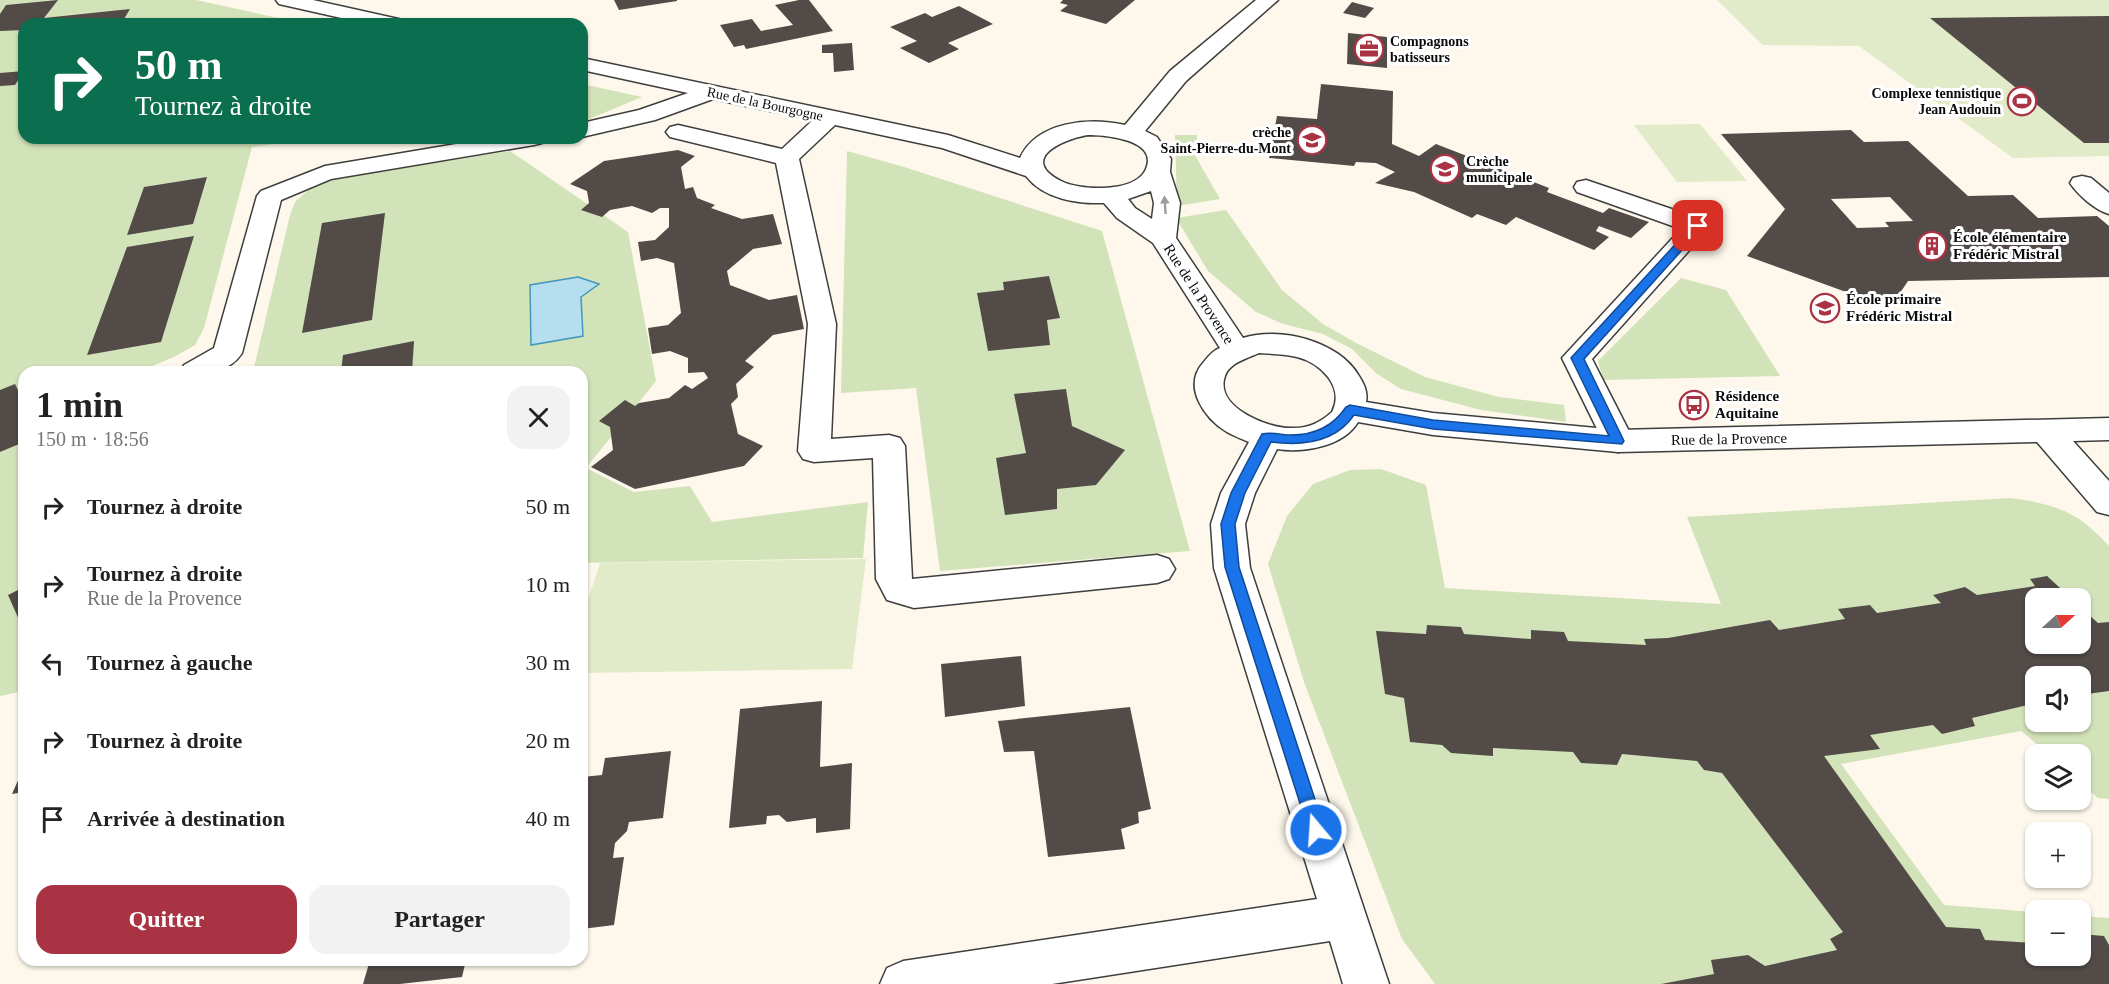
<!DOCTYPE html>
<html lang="fr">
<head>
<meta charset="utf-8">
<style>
  body { margin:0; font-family:"Times New Roman",serif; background:#f2f2f2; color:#222; height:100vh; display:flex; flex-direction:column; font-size:22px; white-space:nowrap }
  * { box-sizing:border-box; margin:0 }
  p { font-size:20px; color:#767676 }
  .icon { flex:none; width:33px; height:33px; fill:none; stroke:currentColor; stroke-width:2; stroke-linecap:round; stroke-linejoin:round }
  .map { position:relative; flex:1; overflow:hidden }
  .panel { position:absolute; left:18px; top:366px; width:570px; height:600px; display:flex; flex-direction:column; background:#fff; border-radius:18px; box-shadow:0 2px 4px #0004 }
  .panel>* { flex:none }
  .banner { position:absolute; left:18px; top:18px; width:570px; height:126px; border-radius:18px; box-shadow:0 2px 4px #0004; background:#0b6e4f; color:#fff; overflow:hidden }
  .needle { width:39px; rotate:69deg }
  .fabs { position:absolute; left:2025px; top:588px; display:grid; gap:12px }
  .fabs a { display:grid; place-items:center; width:66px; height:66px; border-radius:12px; background:#fff; box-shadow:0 2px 4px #0004; font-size:30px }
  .pin { position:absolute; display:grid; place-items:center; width:51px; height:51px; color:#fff; margin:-26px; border-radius:12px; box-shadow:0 3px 9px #0006 }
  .me { position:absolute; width:66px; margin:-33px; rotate:342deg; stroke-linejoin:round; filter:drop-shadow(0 0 4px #0008) }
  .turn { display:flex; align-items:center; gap:21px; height:126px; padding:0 18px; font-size:27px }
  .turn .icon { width:78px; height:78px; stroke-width:2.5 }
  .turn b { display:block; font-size:42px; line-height:51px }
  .round { display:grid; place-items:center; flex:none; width:63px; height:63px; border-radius:18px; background:#f2f2f2 }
  .overview { display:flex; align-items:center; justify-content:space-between; height:102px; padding:0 18px }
  h1 { font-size:36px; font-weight:800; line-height:45px }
  .primary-button { display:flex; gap:12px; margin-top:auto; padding:12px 18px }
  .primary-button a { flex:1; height:69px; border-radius:18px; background:#aa3343; color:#fff; font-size:24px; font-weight:800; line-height:69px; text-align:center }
  .primary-button a+a { background:#f2f2f2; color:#222 }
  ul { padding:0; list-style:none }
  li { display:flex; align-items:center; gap:18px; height:78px; padding:0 18px }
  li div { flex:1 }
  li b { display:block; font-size:22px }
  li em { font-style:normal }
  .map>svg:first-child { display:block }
</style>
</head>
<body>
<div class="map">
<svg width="2109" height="984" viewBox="0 0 2109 984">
  <rect width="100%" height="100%" fill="#fdf8eb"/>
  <g fill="#d2e3b9" fill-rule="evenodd">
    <polygon points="0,0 196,0 306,24 24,24 24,138 322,138 252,147 204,328 195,345 174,357 138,372 24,372 24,691 0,696"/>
    <polygon points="582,84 642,97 582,122"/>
    <polygon points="1175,135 1197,135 1196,157 1220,199 1177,206"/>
    <polygon points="510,151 628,232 656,381 586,468 634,492 690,486 712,522 868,502 863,558 582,563 582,372 253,372 290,215 295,202 308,190 335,179"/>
    <polygon points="847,151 901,166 1102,231 1190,551 940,571 916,388 841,393"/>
    <polygon points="1226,210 1282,290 1323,324 1358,344 1425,377 1499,397 1564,405 1566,422 1481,410 1401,389 1377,374 1352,349 1323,334 1283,324 1256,312 1208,271 1176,218"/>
    <polygon points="1681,278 1726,290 1780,376 1603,380 1598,361"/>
    <path d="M1381 469 1426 485 1445 588 1721 604 1687 517 2010 498C2056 504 2077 511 2109 546V799L2098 798 2081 783 2080 754H2049L2021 731 1841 764 1944 905 2035 912 2036 956H2080L2081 916 2109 918V984H1435L1402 939 1304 682 1268 564 1287 516 1313 484 1350 470ZM2036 598H2080V644H2036ZM2036 676H2080V722H2036Z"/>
  </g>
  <g fill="#e2ebc9">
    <polygon points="1717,0 2109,0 2109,156 2013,158 1859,46 1763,45"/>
    <polygon points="1700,124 1747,181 1677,182 1634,125"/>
    <polygon points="866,559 852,669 582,673 582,618 600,563"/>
  </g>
  <polygon fill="#b5deee" stroke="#4497bd" stroke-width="1.5" points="578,277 599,284 581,297 583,336 531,345 530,285"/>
  <g fill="#524b48" fill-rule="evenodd">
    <polygon points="58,0 44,18 130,9 121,24 24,24 24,30 0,31 0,14 6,5"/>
    <polygon points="614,0 677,0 677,1 619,10"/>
    <polygon points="799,0 809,0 833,31 746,49 744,45 734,47 720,25 752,19 761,31 793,25 775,5"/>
    <polygon points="1063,0 1135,0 1106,24 1060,11 1068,5 1060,3"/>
    <polygon points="1352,2 1374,8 1365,18 1343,13"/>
    <polygon points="959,6 993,24 948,43 959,49 929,63 900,48 917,41 890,27 925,13 932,17"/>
    <polygon points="2109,16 2109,143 2084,143 1930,18"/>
    <polygon points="1348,33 1387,37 1387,68 1347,64"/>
    <polygon points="852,43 854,70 834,72 833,53 822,53 822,45"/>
    <polygon points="24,71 15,85 0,86 0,73"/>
    <polygon points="1321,84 1393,91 1392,144 1419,156 1436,144 1549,188 1547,192 1603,213 1609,208 1649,222 1631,238 1599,226 1596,231 1609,237 1594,250 1516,217 1506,225 1477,214 1472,218 1414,192 1375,183 1395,172 1376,163 1356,162 1354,166 1269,158 1277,116 1317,119"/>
    <path d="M1851 130 1864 142 1908 141 1968 196 2013 195 2038 218 2097 216 2109 226V277L1908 281 1890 308 1747 256 1785 209 1721 134ZM1890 197 1913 221 1885 222 1889 227 1857 228 1831 199Z"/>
    <polygon points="678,150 695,156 681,167 685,189 693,187 697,198 715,205 711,208 742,219 773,214 782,244 753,249 727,271 730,285 769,300 797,295 804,329 773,335 745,361 754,367 736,384 738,397 731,404 738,434 763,446 744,466 635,489 591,467 613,450 610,427 599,421 625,400 635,406 639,403 669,398 685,385 692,389 708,378 704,372 688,373 688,358 670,351 652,354 648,328 668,325 681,313 674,263 657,258 641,261 638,242 655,240 669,227 669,208 660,208 652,213 632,206 610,210 602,217 581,210 589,203 587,191 570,184 604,161"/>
    <polygon points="207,177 193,224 127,235 144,187"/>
    <polygon points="385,213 372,320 302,333 322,223"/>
    <polygon points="194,236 161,342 87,355 127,247"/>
    <polygon points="1049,276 1060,318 1047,320 1050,345 988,351 977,293 1004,290 1003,282"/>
    <polygon points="414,341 412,372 341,372 343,355"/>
    <polygon points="15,384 24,403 24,442 0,452 0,390"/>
    <polygon points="1066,389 1072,426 1125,450 1096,485 1057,489 1057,509 1005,515 996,458 1026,453 1014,394"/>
    <polygon points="2047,576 2071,598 2036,598 2036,644 2080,644 2080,607 2098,623 2109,622 2109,691 2080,695 2080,676 2036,676 2036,706 2032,704 1972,718 1975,726 1942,734 1933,725 1870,735 1880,749 1824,756 1946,927 1980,929 1985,940 2036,943 2036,956 2080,956 2080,934 2104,936 2109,945 2109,984 1661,984 1714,974 1711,960 1748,955 1765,966 1837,950 1830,939 1843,932 1722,773 1704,770 1697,761 1622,754 1617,765 1581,763 1573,752 1493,748 1493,756 1451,753 1442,745 1410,742 1404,698 1385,694 1376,631 1426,634 1427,625 1461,627 1464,634 1531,639 1531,630 1564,632 1568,641 1646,645 1644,639 1668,638 1770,620 1779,630 1845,619 1838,609 1870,605 1877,613 1941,603 1933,595 1965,587 1977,595 2035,586 2030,579"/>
    <polygon points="24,587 24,631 8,595"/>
    <polygon points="1021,656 1025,706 945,717 941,664"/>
    <polygon points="822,701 820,767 852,763 850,829 816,833 816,818 787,822 779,815 767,816 766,824 729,828 740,709"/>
    <polygon points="1130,707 1151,809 1138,812 1139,823 1121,829 1125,849 1048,857 1034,751 1004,752 998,721"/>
    <polygon points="671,751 663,818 629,822 627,831 615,843 613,858 624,857 614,925 582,929 582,777 602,775 605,758"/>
    <polygon points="24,767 24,792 12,794"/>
    <polygon points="370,960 466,960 462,977 400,984 363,984"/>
  </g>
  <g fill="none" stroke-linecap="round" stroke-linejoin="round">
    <g stroke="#3e3e3e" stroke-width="3">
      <g id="lane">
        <path d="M2082 176 2091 178 2109 193V214C2095 210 2078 195 2070 183L2073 178Z"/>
        <polygon points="1586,180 1707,221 1711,226 1592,359 1634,441 1629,449 1618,452 1607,449 1562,358 1681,229 1577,192 1574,187 1577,182"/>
      </g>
    </g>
    <g stroke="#3e3e3e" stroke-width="3">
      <g id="street">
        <polygon points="276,0 313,0 403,20 406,24 368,24 279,4"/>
        <path d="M1256 0H1278L1186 81 1145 131 1157 137 1171 159 1170 172 1180 203 1176 238 1243 338C1280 326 1339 341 1359 376 1364 384 1368 392 1366 402L1433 413 1618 430 2109 418V440L2073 441 2109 481V515L2097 512 2037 442 1618 452 1433 435 1358 422C1343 447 1303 453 1277 449L1255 493 1245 524 1250 568 1389 984H1343L1330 941 1052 984H880L887 968 903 961 1317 899 1214 568 1211 524 1221 493 1249 442C1242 439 1234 436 1227 432 1205 419 1182 387 1203 363 1208 357 1212 351 1220 348L1153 243 1117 218 1104 203C1077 204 1044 199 1026 176L942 148 835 125 799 159 836 324 831 439 889 435 900 438 905 446 912 579 1157 555 1169 559 1175 569 1169 579 1157 583 914 608 887 600 876 579 873 458 814 462 803 459 798 451 808 324 776 163 670 137 666 132 670 127 678 125 782 149 813 120 713 99 655 120 582 137V123L639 110 688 93 582 70V58L948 135 1020 158C1037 121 1090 117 1125 125L1170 71ZM1088 135C1104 135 1159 139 1146 169 1136 193 1080 191 1061 181 1018 159 1063 139 1088 135ZM1151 191 1154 203 1152 219 1135 208 1128 199ZM1259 353C1272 354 1285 354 1297 357 1321 363 1345 387 1332 412 1320 423 1307 429 1290 428 1267 428 1214 407 1225 376 1229 363 1248 358 1259 353Z"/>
        <path d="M492 138H546L542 143 534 145 331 179 281 200 242 353C228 375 203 372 180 372L184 365 214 348 257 196 261 191 325 166Z"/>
      </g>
    </g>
    <use href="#lane" fill="#fff" fill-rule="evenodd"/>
    <use href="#street" fill="#fff" fill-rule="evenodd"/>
  </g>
  <defs><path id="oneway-solid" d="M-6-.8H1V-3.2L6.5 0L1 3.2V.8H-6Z" transform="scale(1.5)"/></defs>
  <use fill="#9d9d9d" href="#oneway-solid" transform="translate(1165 205) rotate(-94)"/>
  <path fill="#1a73e8" stroke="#114b97" stroke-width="1.5" d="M1698 223 1703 226 1701 229 1584 359 1624 441 1622 444 1433 429 1354 415C1335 443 1302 446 1271 442L1245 493 1235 524 1239 567 1325 830 1323 835 1316 838 1310 835 1225 567 1221 524 1231 493 1262 434C1270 432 1278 434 1287 435 1312 436 1332 428 1346 407L1350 405 1433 420 1609 436 1571 358 1694 224Z"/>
  <defs>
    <g id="office-ring" transform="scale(1.5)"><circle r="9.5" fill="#fff" stroke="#aa3343" stroke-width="1.5"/><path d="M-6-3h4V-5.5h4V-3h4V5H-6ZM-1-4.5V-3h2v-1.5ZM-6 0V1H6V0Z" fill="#aa3343"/></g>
    <g id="stadium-ring" transform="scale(1.5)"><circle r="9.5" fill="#fff" stroke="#aa3343" stroke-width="1.5"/><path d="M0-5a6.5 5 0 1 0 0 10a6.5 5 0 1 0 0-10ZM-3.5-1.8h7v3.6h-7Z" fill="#aa3343"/></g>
    <g id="school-ring" transform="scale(1.5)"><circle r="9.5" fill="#fff" stroke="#aa3343" stroke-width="1.5"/><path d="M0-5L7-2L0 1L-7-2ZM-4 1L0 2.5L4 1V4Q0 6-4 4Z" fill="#aa3343"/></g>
    <g id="building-ring" transform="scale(1.5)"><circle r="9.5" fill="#fff" stroke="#aa3343" stroke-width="1.5"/><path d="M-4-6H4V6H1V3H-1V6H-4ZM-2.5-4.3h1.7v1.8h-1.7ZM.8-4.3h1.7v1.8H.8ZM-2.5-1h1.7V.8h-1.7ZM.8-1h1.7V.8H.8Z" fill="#aa3343"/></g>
    <g id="bus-ring" transform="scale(1.5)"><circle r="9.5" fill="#fff" stroke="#aa3343" stroke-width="1.5"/><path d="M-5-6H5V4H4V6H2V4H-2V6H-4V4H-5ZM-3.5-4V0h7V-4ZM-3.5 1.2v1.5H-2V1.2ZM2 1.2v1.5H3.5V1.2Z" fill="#aa3343"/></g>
  </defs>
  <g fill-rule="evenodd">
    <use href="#office-ring" x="1369" y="49"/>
    <use href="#stadium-ring" x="2022" y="101"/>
    <use href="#school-ring" x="1312" y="140"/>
    <use href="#school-ring" x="1445" y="169"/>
    <use href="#building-ring" x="1932" y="246"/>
    <use href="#school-ring" x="1825" y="308"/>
    <use href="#bus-ring" x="1694" y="405"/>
  </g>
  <g text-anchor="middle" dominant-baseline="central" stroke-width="6" stroke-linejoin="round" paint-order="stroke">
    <g font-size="14" font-weight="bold" fill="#0b0b0b" stroke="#fff" text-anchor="start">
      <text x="1390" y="41">Compagnons<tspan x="1390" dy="16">batisseurs</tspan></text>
      <text x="2001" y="93" text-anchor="end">Complexe tennistique<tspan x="2001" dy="16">Jean Audouin</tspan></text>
      <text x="1291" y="132" text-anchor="end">crèche<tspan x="1291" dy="16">Saint-Pierre-du-Mont</tspan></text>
      <text x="1466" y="161">Crèche<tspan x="1466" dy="16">municipale</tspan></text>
    </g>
    <g font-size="14" fill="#0b0b0b" stroke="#fff">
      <text transform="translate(765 104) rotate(12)">Rue de la Bourgogne</text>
    </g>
    <g font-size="15" font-weight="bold" fill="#0b0b0b" stroke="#fff" text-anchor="start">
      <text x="1953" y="237">École élémentaire<tspan x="1953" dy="17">Frédéric Mistral</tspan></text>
      <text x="1846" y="299">École primaire<tspan x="1846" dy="17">Frédéric Mistral</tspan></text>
      <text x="1715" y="396">Résidence<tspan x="1715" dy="17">Aquitaine</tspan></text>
    </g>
    <g font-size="15" fill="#0b0b0b" stroke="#fff">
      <text transform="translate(1199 294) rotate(57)">Rue de la Provence</text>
      <text transform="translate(1729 439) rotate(-1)">Rue de la Provence</text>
    </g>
  </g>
</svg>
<div class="fabs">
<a><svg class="needle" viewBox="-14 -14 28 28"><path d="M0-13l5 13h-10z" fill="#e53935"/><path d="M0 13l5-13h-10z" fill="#767676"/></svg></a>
<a><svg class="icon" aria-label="sound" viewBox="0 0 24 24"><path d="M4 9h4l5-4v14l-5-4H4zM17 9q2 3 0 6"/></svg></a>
<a><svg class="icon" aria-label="layers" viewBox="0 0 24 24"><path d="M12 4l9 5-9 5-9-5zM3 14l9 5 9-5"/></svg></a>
<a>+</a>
<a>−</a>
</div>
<div class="pin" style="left:1698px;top:226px;background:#d93025"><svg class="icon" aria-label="arrive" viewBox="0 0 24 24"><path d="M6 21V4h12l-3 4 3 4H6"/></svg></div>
<svg class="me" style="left:1316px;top:830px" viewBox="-20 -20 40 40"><circle r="17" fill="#1a73e8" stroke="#fff" stroke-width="3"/><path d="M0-11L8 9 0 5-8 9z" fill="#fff"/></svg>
<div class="banner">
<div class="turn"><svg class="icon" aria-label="right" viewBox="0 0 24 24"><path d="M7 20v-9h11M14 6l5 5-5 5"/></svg><div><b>50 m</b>Tournez à droite</div></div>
</div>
<section class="panel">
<div class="overview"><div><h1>1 min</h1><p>150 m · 18:56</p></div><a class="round"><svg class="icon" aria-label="close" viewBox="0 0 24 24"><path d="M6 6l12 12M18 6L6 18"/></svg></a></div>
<ul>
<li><svg class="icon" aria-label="right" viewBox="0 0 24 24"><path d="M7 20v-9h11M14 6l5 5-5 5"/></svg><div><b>Tournez à droite</b></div><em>50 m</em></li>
<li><svg class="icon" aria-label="right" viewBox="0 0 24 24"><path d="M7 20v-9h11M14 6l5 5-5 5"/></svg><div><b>Tournez à droite</b><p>Rue de la Provence</p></div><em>10 m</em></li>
<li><svg class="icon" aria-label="left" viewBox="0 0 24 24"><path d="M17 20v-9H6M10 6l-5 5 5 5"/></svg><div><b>Tournez à gauche</b></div><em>30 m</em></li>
<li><svg class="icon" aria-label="right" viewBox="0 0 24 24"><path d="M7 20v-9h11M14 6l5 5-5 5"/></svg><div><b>Tournez à droite</b></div><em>20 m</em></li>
<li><svg class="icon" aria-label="arrive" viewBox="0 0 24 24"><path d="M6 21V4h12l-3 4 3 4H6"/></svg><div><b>Arrivée à destination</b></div><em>40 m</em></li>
</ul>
<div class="primary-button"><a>Quitter</a><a>Partager</a></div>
</section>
</div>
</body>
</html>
